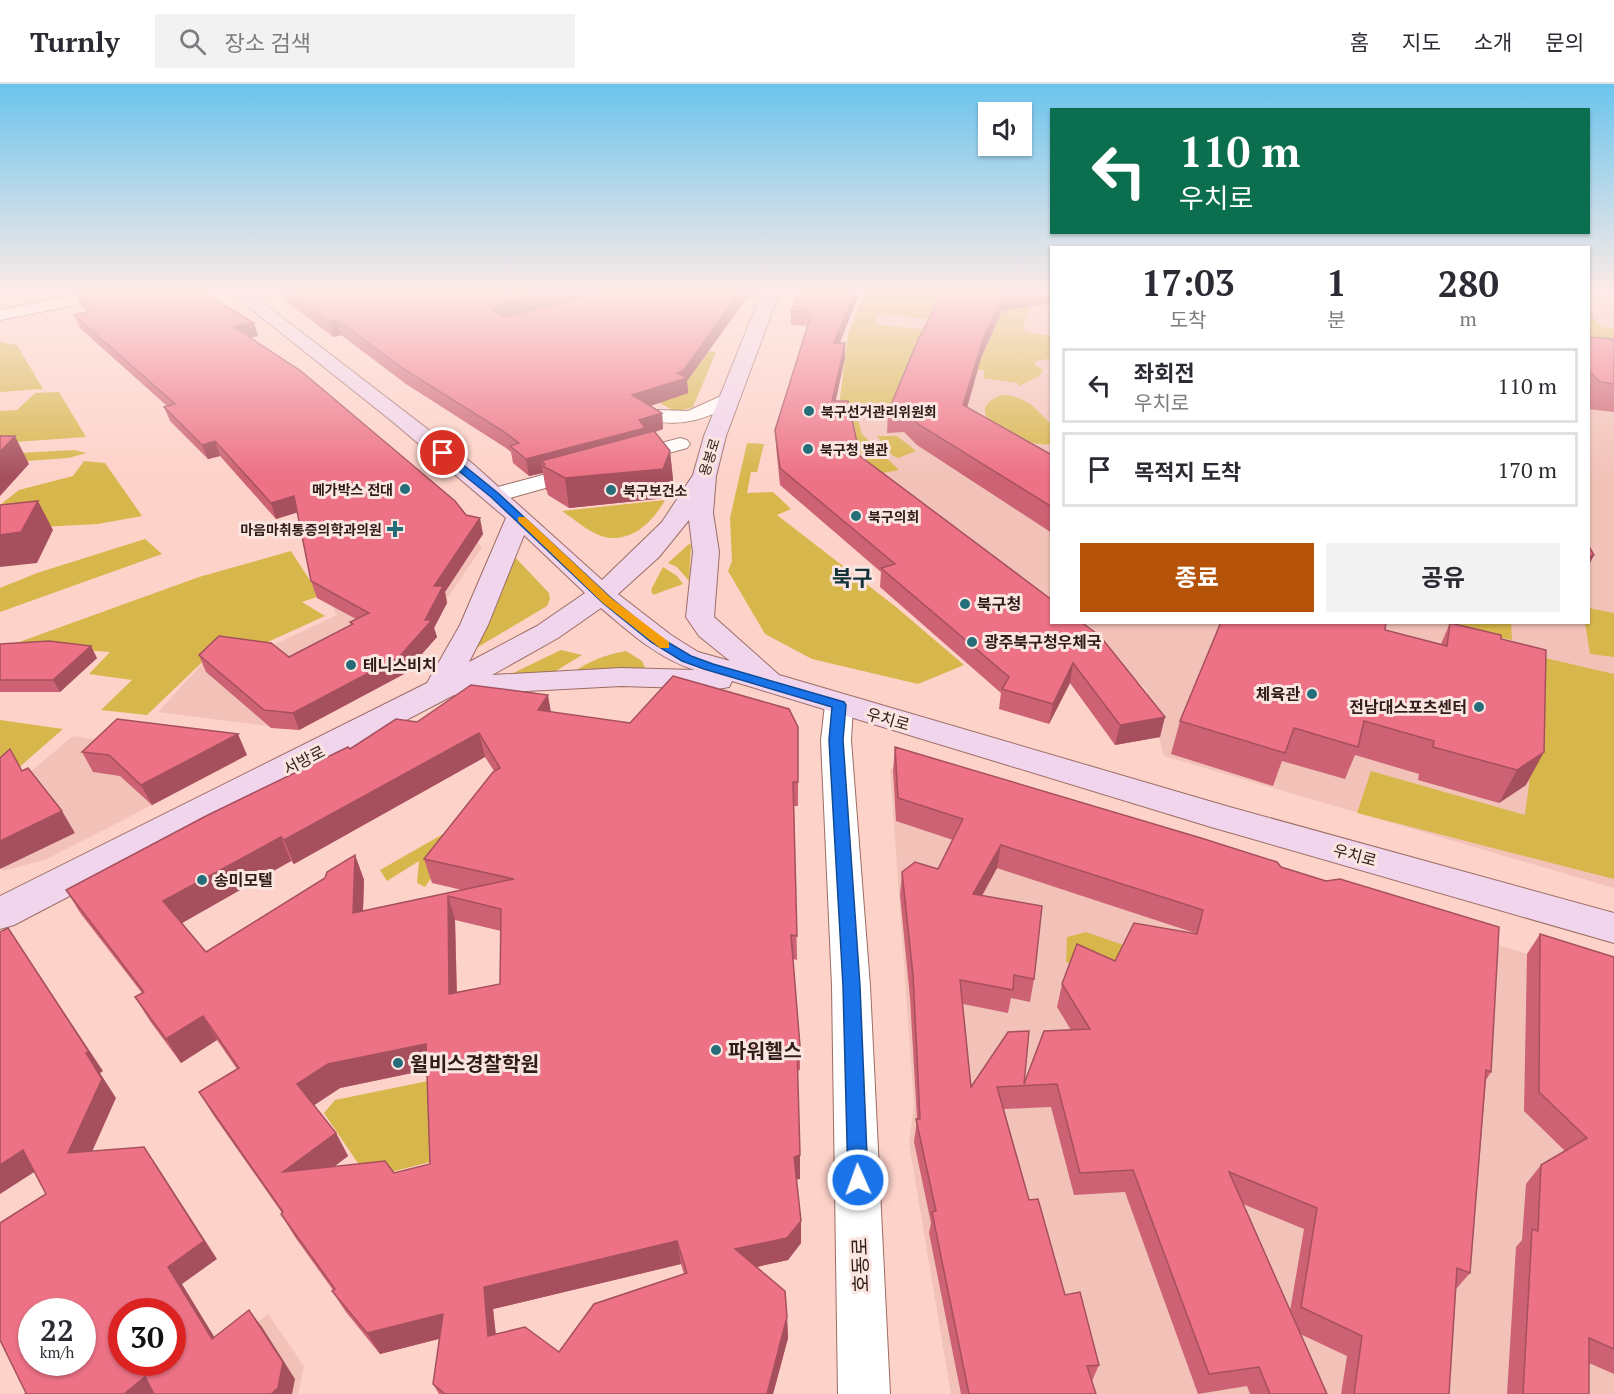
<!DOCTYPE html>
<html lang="ko">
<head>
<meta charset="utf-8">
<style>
  body { margin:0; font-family:"PT Serif","Noto Sans KR",serif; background:#f2f2f3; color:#2b2b33; height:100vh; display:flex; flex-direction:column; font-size:22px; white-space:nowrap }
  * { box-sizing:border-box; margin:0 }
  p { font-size:20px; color:#7c7c81 }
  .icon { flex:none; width:33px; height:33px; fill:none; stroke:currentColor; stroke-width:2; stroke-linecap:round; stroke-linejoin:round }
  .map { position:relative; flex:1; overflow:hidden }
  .side { position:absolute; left:1050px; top:162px; width:540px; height:378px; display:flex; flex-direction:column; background:#fff; border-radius:0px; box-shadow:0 2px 4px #0004 }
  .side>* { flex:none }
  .hud { position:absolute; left:1050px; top:24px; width:540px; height:126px; border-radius:0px; box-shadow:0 2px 4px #0004; background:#0b6e4f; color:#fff; overflow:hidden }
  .fabs { position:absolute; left:978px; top:18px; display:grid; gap:12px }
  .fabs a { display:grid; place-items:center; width:54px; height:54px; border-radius:0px; background:#fff; box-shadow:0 2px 4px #0004; font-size:30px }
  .speed { position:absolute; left:18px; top:1214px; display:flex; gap:12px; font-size:30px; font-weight:700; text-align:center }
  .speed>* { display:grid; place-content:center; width:78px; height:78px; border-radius:50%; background:#fff; box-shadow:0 2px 4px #0004; line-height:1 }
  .speed small { font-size:15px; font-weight:400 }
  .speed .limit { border:9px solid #d22; background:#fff; color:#111 }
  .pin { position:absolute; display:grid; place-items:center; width:51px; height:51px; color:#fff; margin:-26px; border:3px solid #fff; border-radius:50%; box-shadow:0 2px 6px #0007 }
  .me { position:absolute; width:66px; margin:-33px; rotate:358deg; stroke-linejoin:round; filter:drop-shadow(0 0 4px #0008) }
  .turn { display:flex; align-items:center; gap:21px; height:126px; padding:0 30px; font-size:27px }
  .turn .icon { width:78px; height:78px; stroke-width:2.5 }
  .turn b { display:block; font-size:42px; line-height:51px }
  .eta { display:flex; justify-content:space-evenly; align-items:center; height:102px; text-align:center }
  .eta b { font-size:36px; font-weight:700; line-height:42px }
  .primary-button { display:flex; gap:12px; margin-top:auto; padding:12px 30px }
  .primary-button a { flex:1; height:69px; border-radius:0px; background:#b45309; color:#fff; font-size:24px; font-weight:700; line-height:69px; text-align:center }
  .primary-button a+a { background:#f2f2f3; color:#2b2b33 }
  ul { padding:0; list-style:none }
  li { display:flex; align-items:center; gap:18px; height:75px; margin:0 12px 9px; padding:0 18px; border:3px solid #e1e1e2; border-radius:0px }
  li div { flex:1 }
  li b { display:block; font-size:22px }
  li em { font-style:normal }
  header { display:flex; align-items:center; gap:36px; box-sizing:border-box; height:84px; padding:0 30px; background:#fff; border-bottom:2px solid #e1e1e2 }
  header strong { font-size:28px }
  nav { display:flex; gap:33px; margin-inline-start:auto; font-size:21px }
  .search { width:420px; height:54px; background:#f2f2f3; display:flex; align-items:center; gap:15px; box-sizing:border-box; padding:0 21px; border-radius:0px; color:#7c7c81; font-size:22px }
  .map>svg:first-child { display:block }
</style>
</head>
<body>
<header>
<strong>Turnly</strong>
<div class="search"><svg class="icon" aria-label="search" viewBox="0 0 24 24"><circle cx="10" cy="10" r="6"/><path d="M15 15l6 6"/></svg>장소 검색</div>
<nav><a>홈</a><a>지도</a><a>소개</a><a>문의</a></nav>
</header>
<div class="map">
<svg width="1614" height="1310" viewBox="0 0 1614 1310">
  <rect width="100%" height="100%" fill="#fdd2c9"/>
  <g fill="#f2c2b8">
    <polygon points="864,208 1051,208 1051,533 890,405 837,338 848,250"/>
    <polygon points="1589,208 1614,208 1614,804 1164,672 1146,604 1058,539 1588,538"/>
    <polygon points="454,433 482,463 394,593 299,646 158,628 212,569 258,568 337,531 325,508"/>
    <polygon points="73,652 238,677 47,775 3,787 0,776 0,713"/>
    <polygon points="899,684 915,685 1614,896 1614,1310 951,1310 909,1059 914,1021 890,685"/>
    <polygon points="268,1230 304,1282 298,1310 166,1310"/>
  </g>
  <g fill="#d7b64c">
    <polygon points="864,208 953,208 950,218 1028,223 1029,229 1024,240 1025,248 1051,252 1051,274 1037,277 1034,280 1043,286 1039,292 1019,302 1018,299 983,294 985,286 967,285 939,221 936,221 928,235 880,230 873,240 926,246 889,330 857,332 862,350 899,386 878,390 837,338 848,250"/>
    <polygon points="1588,227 1601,243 1614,244 1614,262 1589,260"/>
    <polygon points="0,258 17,261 43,305 0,308"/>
    <polygon points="702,267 716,268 693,323 676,328 609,291"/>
    <polygon points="59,308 86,353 0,359 0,327 17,326 35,309"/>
    <path d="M1002 311C1026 312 1035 324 1051 340V360C1027 365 951 330 1002 311Z"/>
    <polygon points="877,352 897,352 916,367 898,374 892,371"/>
    <polygon points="747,359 764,360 757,388 751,388 747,409 773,408 791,425 777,431 896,523 964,581 918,600 812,575 765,550 728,487 732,477 730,434"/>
    <polygon points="74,366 87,369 68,374 0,379 0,370"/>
    <polygon points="84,377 105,379 142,432 98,440 21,444 0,428 0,421 19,406 73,392"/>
    <path d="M665 416C653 438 630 461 601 452 587 447 574 435 562 427Z"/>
    <polygon points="145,455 162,470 0,528 0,504 37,489"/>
    <polygon points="689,460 691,461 689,497 677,483 668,479"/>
    <polygon points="291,467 320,512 302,518 325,532 250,566 217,564 147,631 101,626 132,596 89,590 110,568 11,561 199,493"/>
    <polygon points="512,470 549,509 550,515 547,522 473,566"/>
    <polygon points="663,483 677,492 683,500 653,511 651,506"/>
    <polygon points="1589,524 1614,529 1614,573 1590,570 1585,539 1588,538"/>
    <polygon points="1445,539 1511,539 1512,556 1455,544"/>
    <polygon points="561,566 582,571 554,588 509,591"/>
    <path d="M626 567 642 577 645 584 642 586 574 588C590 576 606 571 626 567Z"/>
    <polygon points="1545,574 1614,590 1614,795 1357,729 1371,687 1525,731"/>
    <polygon points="0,636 63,645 0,700"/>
    <polygon points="452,745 448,769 425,803 417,799 419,777 387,797 380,786"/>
    <polygon points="1086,848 1123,861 1106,895 1066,878 1067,853"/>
    <polygon points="428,997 430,1078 368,1094 324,1029 335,1016"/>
  </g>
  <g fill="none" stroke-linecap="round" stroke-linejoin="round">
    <g stroke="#9c6d63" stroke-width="2">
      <g id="minor">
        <polygon points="91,208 124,208 116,213 0,236 0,226"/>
        <path d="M730 308 740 314 737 318C709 334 682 344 650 336L647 332 657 326 688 327Z"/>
        <polygon points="680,354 687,356 690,360 687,364 628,380 621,378 618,374 621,370"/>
        <polygon points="584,380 592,381 595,386 592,391 495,418 487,416 484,411 487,406"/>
        <polygon points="839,612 849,615 853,621 851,656 870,902 890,1310 838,1310 832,902 821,656 825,621 829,615"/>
      </g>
    </g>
    <g stroke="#9c6d63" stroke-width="2">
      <path id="secondary" d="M230 208H249L473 380 602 496 662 438 693 391 704 352 757 220 765 208H782L775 220 726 352 716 392 713 429 719 468 714 533 779 591 1226 722 1614 829V859L1211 743 732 597 729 603 718 605 621 602 454 611 14 841 0 845V812L427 599 460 541 506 434 393 338ZM689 436 693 468 686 533 699 552 730 577 698 568 671 551 618 510 659 473ZM524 451 585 509 537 542 469 578 488 541ZM601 524C629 548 659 575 695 586L621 584 492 591 558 554Z"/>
    </g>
    <use href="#minor" fill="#fff" fill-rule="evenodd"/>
    <use href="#secondary" fill="#f0d5ed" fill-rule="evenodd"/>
  </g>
  <g fill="#cc6273" fill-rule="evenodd">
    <polygon points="275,208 763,208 760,211 746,215 687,297 688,309 650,322 662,329 663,345 655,348 670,367 673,396 666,414 569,424 548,411 547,407 546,406 543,389 529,392 513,379 511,368 506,364 406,300 341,251 333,253"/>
    <polygon points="800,208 840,259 845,259 845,274 835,317 860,372 1160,653 1115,661 1070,599 1049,640 999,625 1001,609 880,503 881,488 780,401 776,362 775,346 808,242 791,241 791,227"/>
    <polygon points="943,208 1052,208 1052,219 1002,227 981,274 967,323 1052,371 1052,449 917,361 904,348 887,349 888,328"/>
    <polygon points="76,210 254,239 258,252 250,253 466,431 483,450 445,508 447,519 434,544 437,553 404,590 299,646 271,644 206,588 199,571 289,573 351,541 350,538 356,535 317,514 311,497 297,428 276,435 220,372 208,375 170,337 164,323 167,322 80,244 74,231 88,228 81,222"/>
    <polygon points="1588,253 1614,255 1614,328 1588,325"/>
    <polygon points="1450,539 1501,555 1526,701 1499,719 1418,696 1419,690 1355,671 1345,695 1282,677 1273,702 1171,670 1180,637 1385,546 1441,560"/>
    <polygon points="0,560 97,574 60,608 0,608"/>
    <path d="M551 628 630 639 798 643V722H794L797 876 793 875 800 962V986L797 987 800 1095H796L801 1137V1159L788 1176 757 1183 787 1233 788 1254 773 1310H439L433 1300 439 1255 380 1270 346 1228 332 1207 333 1206 295 1153 281 1130 282 1129 214 1032 199 1008 237 985 217 956 181 979 150 937 135 913 142 909 81 830 66 806 350 665 417 638ZM485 673 494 687 424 775 432 799 462 806 363 827 364 796 355 771 325 794 206 868 181 839 291 777 294 780ZM455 836 501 847 500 900 457 908ZM427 986 430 1080 394 1089 335 1082 348 1072 336 1049 314 1021 340 1004ZM681 1180 684 1190 559 1268 496 1251 493 1225Z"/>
    <path d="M895 663 1201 754 1491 988 1486 996 1470 1189 1456 1205 1449 1310H1341L1347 1272 1300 1250 1327 1310H1250L1247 1302 1198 1310 1125 1108 1074 1111 1051 1023 1004 1025 1029 1116 1065 1211 1099 1281 1092 1297 1096 1310H961L929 1149 931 1139 914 1058 917 1035 910 914 900 811 902 788 938 785 953 756 896 737 893 686ZM997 784 1195 849 1115 877 1062 900 1057 923 1071 946 1024 1000 971 1003 963 920 1008 929 1011 914 1030 918 1034 895 982 812ZM1243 1120 1304 1145 1290 1227Z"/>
    <polygon points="82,668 247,671 152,721 120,692 93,688"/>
    <polygon points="1540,850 1614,873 1614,1290 1589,1279 1589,1310 1507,1310 1516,1163 1522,1156 1526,1100 1541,1081 1565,1067 1524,1027 1527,870"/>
  </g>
  <g fill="#a6505e">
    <polygon points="67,208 78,208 67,210"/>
    <polygon points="547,208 602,208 497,242 494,227 498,220"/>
    <polygon points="740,208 763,208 760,211 746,215 687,297 688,309 633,328 632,311"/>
    <polygon points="855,208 860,208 834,274 834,259"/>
    <polygon points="1005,208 1052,208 1052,219 1002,227 981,274 962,342 963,321 983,255"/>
    <polygon points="337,236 341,251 333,253 329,238"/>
    <polygon points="254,239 258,252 238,256 234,243"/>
    <polygon points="845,259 845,274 832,334 832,317"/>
    <polygon points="662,329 663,345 645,351 541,377 543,389 529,392 526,375"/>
    <polygon points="15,352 29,380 0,412 0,368"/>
    <polygon points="215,357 220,372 208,375 202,361"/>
    <polygon points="670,367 673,396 666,414 569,424 565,394"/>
    <polygon points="294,412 299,428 276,435 271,419"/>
    <polygon points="38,417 53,446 37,479 0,483 0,451"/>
    <polygon points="480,434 483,450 445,508 447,519 434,544 437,553 404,590 299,646 293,629 425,536 434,502"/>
    <polygon points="1594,471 1588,483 1588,473"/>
    <polygon points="91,562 97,574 60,608 53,596"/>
    <polygon points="1073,579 1070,599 1049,640 1053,620"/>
    <polygon points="548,611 552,634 538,626"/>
    <polygon points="1165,633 1160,653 1115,661 1120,641"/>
    <polygon points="479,649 485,673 294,780 284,756"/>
    <polygon points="238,650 247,671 152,721 141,701"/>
    <polygon points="1544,668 1526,701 1499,719 1517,686"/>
    <polygon points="62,727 75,749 0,785 0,757"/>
    <polygon points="281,753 291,777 177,842 163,817"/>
    <polygon points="1001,761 997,784 970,833 973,810"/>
    <polygon points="355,771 364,796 362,853 353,829"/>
    <polygon points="448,812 455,836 457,934 449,910"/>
    <polygon points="8,844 103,987 100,989 116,1014 83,1088 68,1069"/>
    <polygon points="203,932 217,956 181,979 166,955"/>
    <polygon points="426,960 435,984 340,1004 310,1024 297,1000 328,980"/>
    <polygon points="336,1049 348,1072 296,1111 283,1088"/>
    <polygon points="144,1063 157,1082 217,1175 182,1200 226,1272 212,1255 168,1183"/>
    <polygon points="23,1066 39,1085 0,1110 0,1081"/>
    <polygon points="800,1071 800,1095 794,1096 794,1073"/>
    <polygon points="801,1137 801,1159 788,1176 737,1187 735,1165"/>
    <polygon points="677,1157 681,1180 493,1225 498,1273 488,1252 484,1203"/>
    <polygon points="249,1226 262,1243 295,1295 292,1310 271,1310"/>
    <polygon points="443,1230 453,1251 380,1270 367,1249"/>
    <polygon points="787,1233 788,1254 773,1310 767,1310"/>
    <polygon points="145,1293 161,1310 124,1310"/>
  </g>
  <g fill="#ed7286" stroke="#a6505e" stroke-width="1.5" fill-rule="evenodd">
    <polygon points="84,208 203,208 254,239 234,243 301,287 455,417 466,431 480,434 434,502 443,502 425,536 432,536 399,573 293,629 264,626 199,571 219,552 271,559 289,573 353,540 350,538 369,529 311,497 294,412 271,419 215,357 202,361 164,323 175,320 74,231 96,226 76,210"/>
    <polygon points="290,208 547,208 498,220 494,227 505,233 603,208 740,208 683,287 677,289 687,294 632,311 662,329 639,336 645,344 526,375 510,362 519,359 503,347 402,284 337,236 329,238"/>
    <polygon points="800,208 855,208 834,259 845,259 832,317 848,317 860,372 1052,516 1052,538 1081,538 1100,552 1165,633 1120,641 1073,579 1053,620 1002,605 1009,593 881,484 895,480 780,384 775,346 812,228 791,227"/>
    <polygon points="943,208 1010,208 1004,209 983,255 963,321 1052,371 1052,423 918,340 906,327 888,328 918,256"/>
    <polygon points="1588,253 1614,255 1614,300 1600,298 1588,286"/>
    <polygon points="654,347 670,367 663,385 565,394 543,382 545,380 541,377"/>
    <polygon points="0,352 15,352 0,368"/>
    <polygon points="38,417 21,448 0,451 0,421"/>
    <polygon points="1588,461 1594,471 1588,473"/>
    <polygon points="1221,538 1386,538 1385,546 1447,562 1450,539 1501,551 1501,555 1546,566 1544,668 1517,686 1433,663 1434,657 1364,637 1358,663 1294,644 1285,669 1180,637"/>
    <polygon points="49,557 91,562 53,596 0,596 0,560"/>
    <path d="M673 592 789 625 798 643V698H793L797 852 791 851 800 962 797 963 800 1071 794 1073 801 1137 787 1154 735 1165 785 1207 787 1233 767 1310H445L433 1300 443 1230 367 1249 332 1207 335 1205 281 1130 283 1128 199 1008 239 984 203 932 166 955 135 913 144 908 66 806 206 732 348 663 350 665 396 635 417 638 471 601 548 611 538 626 630 639ZM479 649 500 684 493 688 424 775 514 795 353 829 355 771 327 788 325 794 206 868 163 817 281 753 284 756ZM448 812 501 825 500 900 449 910ZM426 960 430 1080 394 1089 385 1077 283 1088 336 1049 297 1000 328 980ZM677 1157 687 1189 594 1220 559 1268 525 1243 488 1252 484 1203Z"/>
    <polygon points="117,635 238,650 141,701 109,671 82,668"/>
    <path d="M895 663 1201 754 1277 778 1281 783 1326 797 1340 795 1499 843 1491 988 1486 986 1470 1189 1457 1184 1449 1310H1354L1362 1252 1301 1223 1317 1124 1229 1088 1327 1310H1270L1259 1283 1209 1290 1133 1086 1080 1089 1057 1000 997 1003 1029 1116 1038 1115 1065 1211 1080 1208 1099 1281 1087 1282 1096 1310H969L932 1128 936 1127 916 1035H920L913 891 902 788 915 778 938 785 963 735 898 714ZM1001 761 1203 826 1197 850 1134 839 1115 877 1077 860 1062 900 1090 945 1044 947 1024 1000 1029 947 1008 948 971 1003 960 896 1013 906 1014 891 1034 895 1042 822 973 810Z"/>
    <polygon points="10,665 22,687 28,684 62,727 0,757 0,674"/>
    <path d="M8 844 89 968 86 969 102 995 68 1069 144 1063 204 1157 168 1183 212 1255 249 1226 283 1278 278 1304 271 1310H154L145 1293 124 1310H25L26 1309 0 1256V1139L46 1110 23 1066 0 1081V848ZM32 1227H82V1278H32ZM122 1227H172V1278H122Z"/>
    <polygon points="1540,850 1614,873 1614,1265 1589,1254 1589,1310 1523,1310 1532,1145 1538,1147 1541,1081 1587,1054 1539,1008"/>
  </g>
  <linearGradient id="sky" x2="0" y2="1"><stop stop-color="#6bc4ed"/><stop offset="0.53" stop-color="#feebe7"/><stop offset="1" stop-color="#feebe7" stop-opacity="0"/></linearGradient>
  <rect width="1614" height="392" fill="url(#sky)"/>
  <polygon fill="#1a73e8" stroke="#114b97" stroke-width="1.5" points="439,367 446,367 498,409 611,514 659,553 691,572 713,580 844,618 846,621 843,656 860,902 868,1096 865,1103 858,1105 851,1103 848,1096 843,902 829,656 832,623 704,585 682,577 651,558 603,519 491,413 439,371"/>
  <polygon fill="#f59e0b" points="518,433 525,433 611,514 669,558 669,564 660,564 603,519 518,437"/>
  <g fill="#266d7a" stroke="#fbe5e1" stroke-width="2">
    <circle cx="809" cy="327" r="6"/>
    <circle cx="808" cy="365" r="6"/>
    <circle cx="405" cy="405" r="6"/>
    <circle cx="611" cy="406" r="6"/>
    <circle cx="856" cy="432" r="6"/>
    <path d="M392 436h6v6h6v6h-6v6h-6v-6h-6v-6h6z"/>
    <circle cx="965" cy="520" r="6"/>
    <circle cx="972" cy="558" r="6"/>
    <circle cx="351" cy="581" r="6"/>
    <circle cx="1312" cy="610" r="6"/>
    <circle cx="1479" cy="623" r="6"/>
    <circle cx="202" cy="796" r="6"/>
    <circle cx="716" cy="966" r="6"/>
    <circle cx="398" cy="979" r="6"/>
  </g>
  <g text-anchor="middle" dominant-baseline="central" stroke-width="6" stroke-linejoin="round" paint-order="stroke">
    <g font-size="14" font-weight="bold" fill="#301d19" stroke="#fbe5e1" text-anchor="start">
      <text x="821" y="327">북구선거관리위원회</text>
      <text x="820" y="365">북구청 별관</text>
      <text x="393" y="405" text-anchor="end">메가박스 전대</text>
      <text x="623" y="406">북구보건소</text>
      <text x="868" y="432">북구의회</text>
      <text x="382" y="445" text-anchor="end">마음마취통증의학과의원</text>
    </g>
    <g font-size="14" fill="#301d19" stroke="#fbe5e1">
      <text transform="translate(709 373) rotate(-73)">용봉로</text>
    </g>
    <g font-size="16" font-weight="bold" fill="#301d19" stroke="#fbe5e1" text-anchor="start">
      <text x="977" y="520">북구청</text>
      <text x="984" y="558">광주북구청우체국</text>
      <text x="363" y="581">테니스비치</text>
      <text x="1300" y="610" text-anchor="end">체육관</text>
      <text x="1467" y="623" text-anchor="end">전남대스포츠센터</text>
      <text x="214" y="796">송미모텔</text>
    </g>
    <g font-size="16" fill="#301d19" stroke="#fbe5e1">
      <text transform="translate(888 635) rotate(16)">우치로</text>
      <text transform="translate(304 676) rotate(-27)">서방로</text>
      <text transform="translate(1355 771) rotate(15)">우치로</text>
    </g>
    <g font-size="20" font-weight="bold" fill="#301d19" stroke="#fbe5e1" text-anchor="start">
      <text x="728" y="966">파워헬스</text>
      <text x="410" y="979">윌비스경찰학원</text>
    </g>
    <g font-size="20" fill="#301d19" stroke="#fbe5e1">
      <text transform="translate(860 1181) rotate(-92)">호동로</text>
    </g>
    <g font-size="22" font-weight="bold" fill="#103238" stroke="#fbe5e1">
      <text x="852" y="493">북구</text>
    </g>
  </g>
</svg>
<div class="fabs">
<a><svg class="icon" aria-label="sound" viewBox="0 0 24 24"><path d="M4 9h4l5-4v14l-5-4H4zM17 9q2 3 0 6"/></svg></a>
</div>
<div class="speed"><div>22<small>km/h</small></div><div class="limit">30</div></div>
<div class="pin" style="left:443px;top:369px;background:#d93025"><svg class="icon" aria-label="arrive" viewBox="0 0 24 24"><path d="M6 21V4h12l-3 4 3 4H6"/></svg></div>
<svg class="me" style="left:858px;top:1096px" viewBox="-20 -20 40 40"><circle r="17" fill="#1a73e8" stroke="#fff" stroke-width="3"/><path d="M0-11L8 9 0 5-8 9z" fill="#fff"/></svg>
<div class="hud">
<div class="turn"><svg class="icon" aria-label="left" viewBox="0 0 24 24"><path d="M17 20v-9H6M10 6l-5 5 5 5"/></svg><div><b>110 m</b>우치로</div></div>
</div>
<section class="side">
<div class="eta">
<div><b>17:03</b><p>도착</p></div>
<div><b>1</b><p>분</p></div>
<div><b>280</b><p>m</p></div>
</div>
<ul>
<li><svg class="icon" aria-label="left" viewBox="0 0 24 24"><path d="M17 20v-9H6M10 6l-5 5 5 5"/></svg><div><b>좌회전</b><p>우치로</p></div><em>110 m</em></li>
<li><svg class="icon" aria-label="arrive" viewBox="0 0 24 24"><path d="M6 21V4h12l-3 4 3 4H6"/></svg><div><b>목적지 도착</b></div><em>170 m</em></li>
</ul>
<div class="primary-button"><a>종료</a><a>공유</a></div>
</section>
</div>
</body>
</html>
